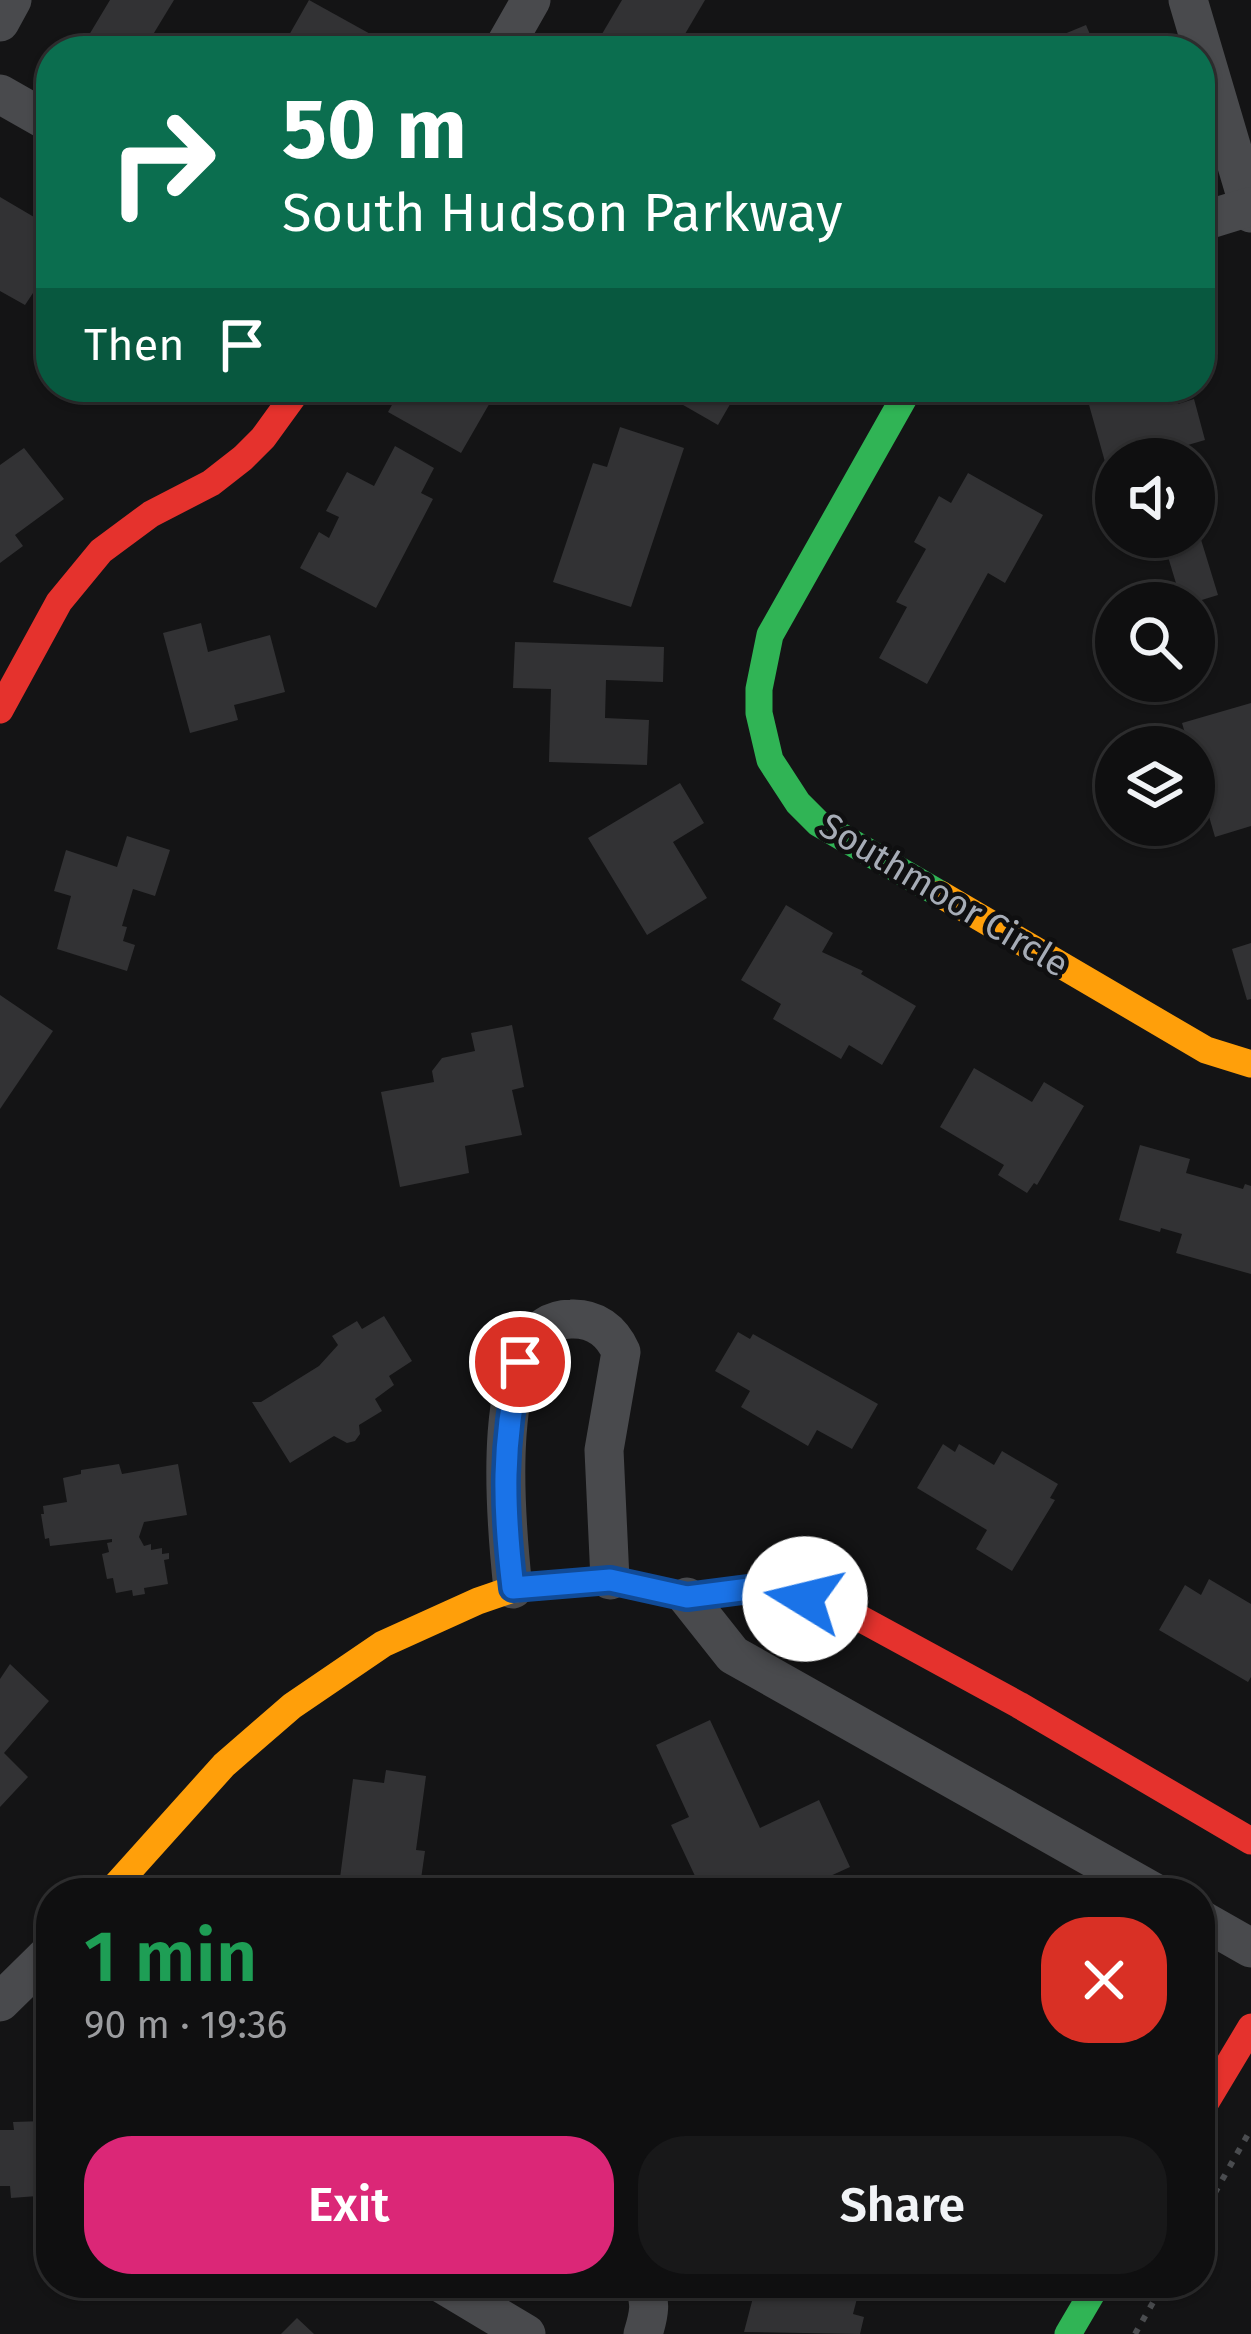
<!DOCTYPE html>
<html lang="en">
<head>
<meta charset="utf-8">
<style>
  body { margin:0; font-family:"Fira Sans",sans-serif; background:#181819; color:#f1f3f6; height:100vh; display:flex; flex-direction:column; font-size:45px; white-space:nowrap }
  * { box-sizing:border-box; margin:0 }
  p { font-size:39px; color:#9b9c9f }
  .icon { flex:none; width:66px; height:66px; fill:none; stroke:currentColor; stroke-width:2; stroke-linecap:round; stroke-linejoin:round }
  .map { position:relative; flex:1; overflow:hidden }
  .details { position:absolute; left:36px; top:1878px; width:1179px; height:420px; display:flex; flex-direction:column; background:#0f0f10; border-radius:48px; box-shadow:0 3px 9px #0004,0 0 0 3px #2f2f30 }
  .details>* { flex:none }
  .hud { position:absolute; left:36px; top:36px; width:1179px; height:366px; border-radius:48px; box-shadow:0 3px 9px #0004,0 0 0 3px #2f2f30; background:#0b6e4f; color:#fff; overflow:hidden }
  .tools { position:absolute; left:1095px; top:438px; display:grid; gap:24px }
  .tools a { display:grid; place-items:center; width:120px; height:120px; border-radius:50%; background:#0f0f10; box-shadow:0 3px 9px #0004,0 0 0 3px #2f2f30; font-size:60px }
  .pin { position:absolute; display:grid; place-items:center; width:102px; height:102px; color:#fff; margin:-51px; border:6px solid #fff; border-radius:50%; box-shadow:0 3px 12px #0007 }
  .me { position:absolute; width:132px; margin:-66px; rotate:279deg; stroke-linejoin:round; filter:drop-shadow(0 0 9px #0008) }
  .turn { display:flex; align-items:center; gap:42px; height:252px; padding:0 48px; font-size:54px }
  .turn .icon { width:156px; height:156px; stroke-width:2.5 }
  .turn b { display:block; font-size:84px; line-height:102px }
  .then { display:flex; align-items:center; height:114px; padding:0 48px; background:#0003; gap:24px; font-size:45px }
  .round { display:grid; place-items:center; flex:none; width:126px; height:126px; border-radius:48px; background:#181819 }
  .overview { display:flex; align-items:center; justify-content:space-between; height:204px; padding:0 48px }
  h1 { font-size:72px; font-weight:600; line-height:90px; color:#1e9e55 }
  .primary-button { display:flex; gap:24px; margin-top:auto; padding:24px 48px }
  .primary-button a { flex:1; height:138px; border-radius:48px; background:#db2777; color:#fff; font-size:48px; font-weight:600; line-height:138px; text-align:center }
  .primary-button a+a { background:#181819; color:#f1f3f6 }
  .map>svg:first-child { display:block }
</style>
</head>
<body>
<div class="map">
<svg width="1251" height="2334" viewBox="0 0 1251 2334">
  <rect width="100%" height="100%" fill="#141415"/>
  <g fill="#323234">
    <polygon points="110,0 174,0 143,51 93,51 83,45"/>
    <polygon points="309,0 401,51 280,51"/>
    <polygon points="622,0 705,0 675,51 592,51"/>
    <polygon points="1086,25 1097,51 1063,51 1057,37"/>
    <polygon points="0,197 51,227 51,304 33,293 25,305 0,291"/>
    <polygon points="402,387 499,387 461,453 388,412"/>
    <polygon points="658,387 740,387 718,425 657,390"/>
    <polygon points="1084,387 1173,387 1178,404 1194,399 1205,440 1140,459 1116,459 1116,466 1107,469"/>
    <polygon points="620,427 684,448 631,607 553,582 593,463 607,467"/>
    <polygon points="395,446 434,468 421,493 433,499 376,608 300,568 319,532 329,538 339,517 326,511 347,472 374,486"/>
    <polygon points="24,448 64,499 15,535 23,546 0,563 0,465"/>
    <polygon points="968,473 1043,515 1005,583 988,573 927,684 879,658 907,607 896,602 926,549 914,542 939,496 951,503"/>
    <polygon points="1195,520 1218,595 1192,603 1182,603 1162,537 1194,537"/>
    <polygon points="201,623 208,652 270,635 285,692 234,705 238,720 190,733 163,633"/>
    <polygon points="515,642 664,647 663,682 606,680 605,718 649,720 647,765 549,762 551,689 513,688"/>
    <polygon points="1251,703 1251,826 1215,837 1194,765 1194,747 1189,747 1182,723"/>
    <polygon points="680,783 704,823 673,842 707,898 647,935 588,838"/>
    <polygon points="127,836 170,850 155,896 133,889 122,926 127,927 123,941 135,945 127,971 57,949 71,896 54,891 66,850 117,867"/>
    <polygon points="786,905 833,933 822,952 863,971 861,974 916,1006 882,1065 849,1045 841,1059 773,1019 781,1004 741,980"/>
    <polygon points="1251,943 1251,999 1247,1000 1232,949"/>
    <polygon points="0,995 53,1031 0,1109"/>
    <polygon points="512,1025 524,1087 512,1090 522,1135 465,1146 469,1173 400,1187 381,1092 434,1082 432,1071 442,1058 475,1051 471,1033"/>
    <polygon points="974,1068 1032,1102 1044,1082 1084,1106 1037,1185 1034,1183 1027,1193 998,1175 1004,1165 940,1127"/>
    <polygon points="1140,1145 1190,1159 1186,1173 1243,1189 1245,1184 1251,1186 1251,1274 1176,1253 1182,1234 1161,1228 1160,1232 1119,1220"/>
    <polygon points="384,1316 412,1361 389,1376 394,1385 375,1399 382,1411 359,1425 360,1434 355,1441 347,1443 334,1436 290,1463 252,1402 261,1402 319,1366 338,1345 332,1336 357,1321 362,1329"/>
    <polygon points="738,1332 750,1339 753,1334 878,1404 852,1449 817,1430 808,1446 741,1407 750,1391 715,1371"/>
    <polygon points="943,1444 955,1452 959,1444 994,1465 1002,1451 1058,1484 1050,1498 1055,1500 1012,1571 976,1549 987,1530 917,1488"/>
    <polygon points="119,1464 122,1474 178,1464 187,1515 144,1522 139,1537 144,1546 151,1544 151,1550 162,1548 162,1554 169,1553 169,1559 164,1560 168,1584 144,1588 145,1594 133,1596 132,1590 116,1593 113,1578 107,1579 102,1554 109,1552 107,1543 112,1542 112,1539 50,1546 49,1538 45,1539 41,1514 44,1514 43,1506 67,1502 63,1478 81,1474 81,1470"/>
    <polygon points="1209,1579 1251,1604 1251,1677 1248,1682 1159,1630 1185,1585 1201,1595"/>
    <polygon points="10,1664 49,1701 4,1753 28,1777 0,1807 0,1679"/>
    <polygon points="710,1720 760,1828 819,1800 850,1867 793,1893 703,1893 671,1825 689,1817 656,1745"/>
    <polygon points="386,1770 426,1776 416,1850 425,1851 419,1893 338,1893 353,1779 384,1783"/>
    <polygon points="44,2121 44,2134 51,2133 51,2195 11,2198 10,2186 0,2186 0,2130 14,2130 13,2122"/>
    <polygon points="776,2283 861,2283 853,2314 864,2317 860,2334 744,2332 755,2290 773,2295"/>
    <polygon points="297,2318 314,2334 281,2334"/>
  </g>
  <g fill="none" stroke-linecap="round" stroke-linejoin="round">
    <g stroke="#4a4c4f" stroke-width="6" stroke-dasharray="6 9" stroke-linecap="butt">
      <polyline points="1200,2219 1251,2129"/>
      <polyline points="1135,2334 1164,2283"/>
    </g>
    <g stroke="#494a4d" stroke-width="39">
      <polyline points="1188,0 1251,213"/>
      <polyline points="0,22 12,0"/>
      <polyline points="502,51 531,0"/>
      <polyline points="0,94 51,123"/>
      <polyline points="1200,222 1249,207"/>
      <path d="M513 1589C507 1533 484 1320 571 1319 595 1318 612 1331 621 1352L604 1450 610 1580"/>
      <polyline points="687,1597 733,1655 1155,1893"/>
      <polyline points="1200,1919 1251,1948"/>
      <polyline points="0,2002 51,1952"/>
      <polyline points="441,2283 526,2334"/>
      <path d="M643 2334C649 2315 652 2301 643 2283"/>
    </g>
    <g stroke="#30b455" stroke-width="27">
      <polyline points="910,387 770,635 759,689 759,713 770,760 798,803 818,823 940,894"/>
      <polyline points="1068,2334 1098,2283"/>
    </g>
    <g stroke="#ff9f0a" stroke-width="27">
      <polyline points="940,894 1206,1050 1251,1064"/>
      <polyline points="109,1893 224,1765 292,1706 383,1644 478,1601 513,1589 610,1580 687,1597 757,1588 798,1597"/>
    </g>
    <g stroke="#e5322d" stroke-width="27">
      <polyline points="0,710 59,602 101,551 151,514 211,483 243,458 263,438 300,387"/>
      <polyline points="798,1597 852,1614 1019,1705 1251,1841"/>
      <polyline points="1200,2112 1251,2027"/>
    </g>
  </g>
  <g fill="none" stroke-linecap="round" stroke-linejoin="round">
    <g stroke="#114b97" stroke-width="30">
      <path id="route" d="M520 1362C502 1445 503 1504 513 1588L610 1580 687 1597 757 1588 805 1599"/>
    </g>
    <use href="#route" stroke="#1a73e8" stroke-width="21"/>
  </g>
  <g text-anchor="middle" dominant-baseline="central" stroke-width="9" stroke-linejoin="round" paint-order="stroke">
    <g font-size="36" fill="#a6acb6" stroke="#0f0f10">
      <text transform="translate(944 895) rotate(31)">Southmoor Circle</text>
    </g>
  </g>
</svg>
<div class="tools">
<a><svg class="icon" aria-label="sound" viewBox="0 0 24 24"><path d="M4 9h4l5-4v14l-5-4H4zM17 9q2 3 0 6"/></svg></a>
<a><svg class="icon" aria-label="search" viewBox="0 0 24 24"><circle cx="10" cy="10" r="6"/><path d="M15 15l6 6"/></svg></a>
<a><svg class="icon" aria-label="layers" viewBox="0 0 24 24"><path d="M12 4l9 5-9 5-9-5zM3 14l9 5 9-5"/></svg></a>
</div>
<div class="pin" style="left:520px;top:1362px;background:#d93025"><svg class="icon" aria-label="arrive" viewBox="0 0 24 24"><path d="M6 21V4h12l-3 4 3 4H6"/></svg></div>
<svg class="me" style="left:805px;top:1599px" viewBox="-20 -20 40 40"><circle r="19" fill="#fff"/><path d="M0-13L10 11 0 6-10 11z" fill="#1a73e8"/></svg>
<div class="hud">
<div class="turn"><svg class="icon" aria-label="right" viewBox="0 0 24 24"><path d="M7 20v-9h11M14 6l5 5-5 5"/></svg><div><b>50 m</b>South Hudson Parkway</div></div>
<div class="then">Then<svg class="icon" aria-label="arrive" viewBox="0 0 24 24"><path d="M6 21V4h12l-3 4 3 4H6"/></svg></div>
</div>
<section class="details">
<div class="overview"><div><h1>1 min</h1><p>90 m · 19:36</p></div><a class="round" style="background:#d93025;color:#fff"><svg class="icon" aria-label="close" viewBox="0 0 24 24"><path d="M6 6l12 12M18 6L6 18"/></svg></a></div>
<div class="primary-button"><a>Exit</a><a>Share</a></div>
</section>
</div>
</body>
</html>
